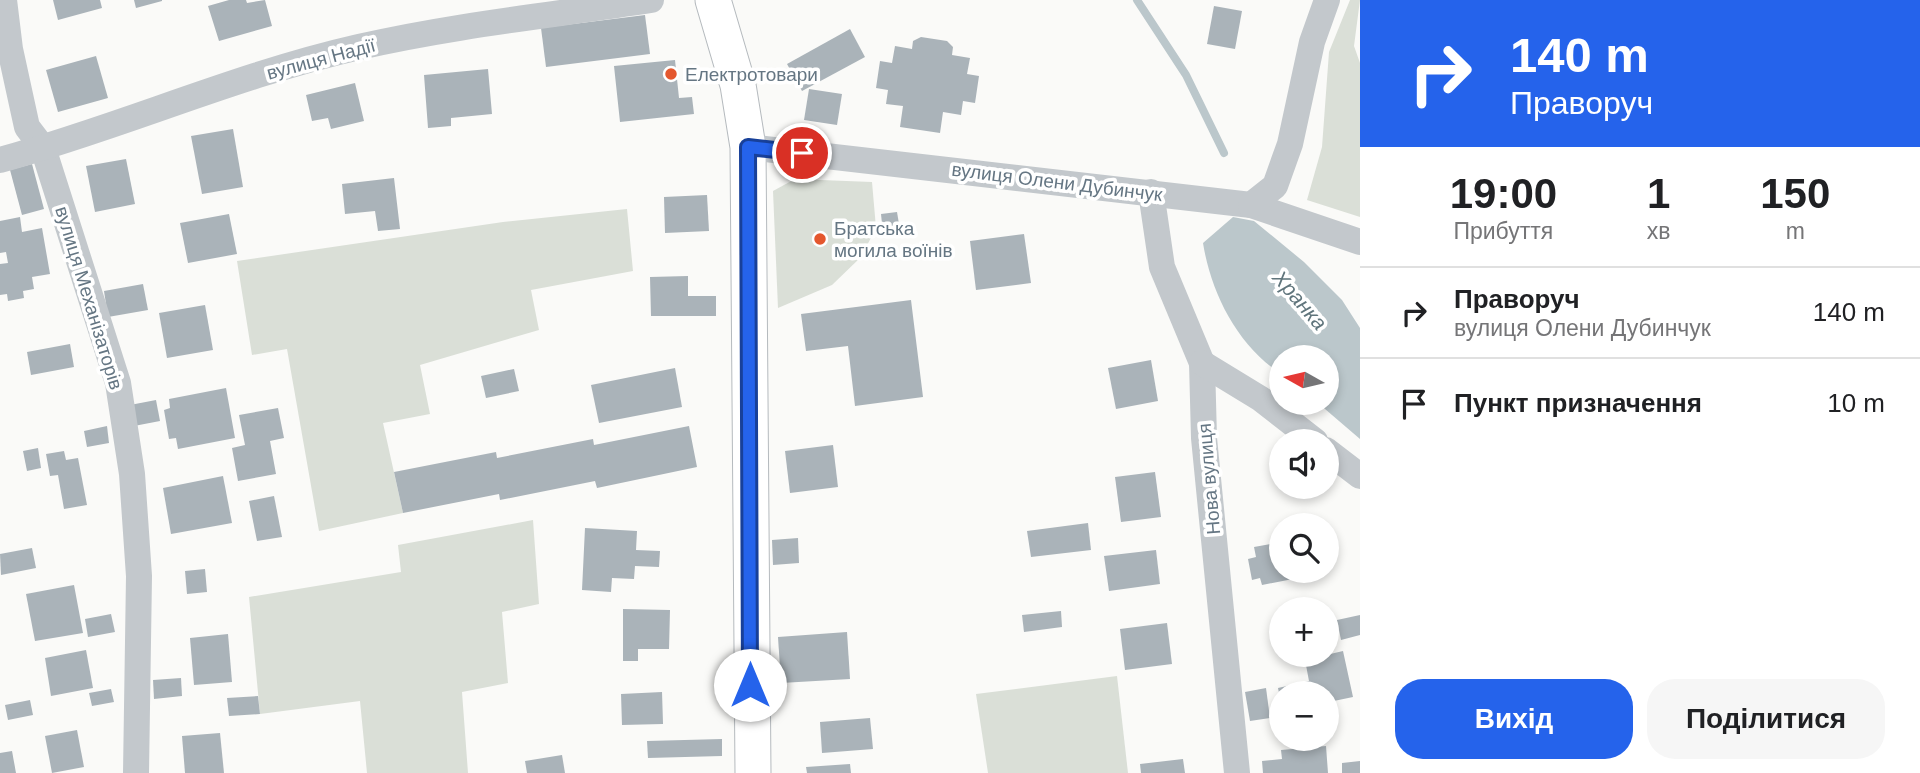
<!DOCTYPE html>
<html lang="uk">
<head>
<meta charset="utf-8">
<style>
  body { margin:0; font-family:Helvetica,sans-serif; background:#f6f6f6; color:#202124; height:100vh; display:flex; flex-direction:column; font-size:26px; white-space:nowrap }
  * { box-sizing:border-box; margin:0 }
  p { font-size:23px; color:#757577 }
  .icon { flex:none; width:38px; height:38px; fill:none; stroke:currentColor; stroke-width:2; stroke-linecap:round; stroke-linejoin:round }
  .map { position:relative; flex:1; overflow:hidden }
  .panel { display:flex; flex-direction:column; background:#fff; width:560px }
  .panel>* { flex:none }
  .hud { background:#2563eb; color:#fff; overflow:hidden }
  .needle { width:46px; rotate:278deg }
  .buttons { position:absolute; left:1269px; top:345px; display:grid; gap:14px }
  .buttons a { display:grid; place-items:center; width:70px; height:70px; border-radius:50%; background:#fff; box-shadow:0 4px 10px #0003; font-size:35px }
  .pin { position:absolute; display:grid; place-items:center; width:60px; height:60px; color:#fff; margin:-30px; border:4px solid #fff; border-radius:50%; box-shadow:0 2px 7px #0007 }
  .me { position:absolute; width:77px; margin:-38px; rotate:0deg; stroke-linejoin:round; filter:drop-shadow(0 0 5px #0008) }
  .turn { display:flex; align-items:center; gap:24px; height:147px; padding:0 35px; font-size:32px }
  .turn .icon { width:91px; height:91px; stroke-width:2.5 }
  .turn b { display:block; font-size:49px; line-height:60px }
  .eta { display:flex; justify-content:space-evenly; align-items:center; height:119px; text-align:center }
  .eta b { font-size:42px; font-weight:700; line-height:49px }
  .primary-button { display:flex; gap:14px; margin-top:auto; padding:14px 35px }
  .primary-button a { flex:1; height:80px; border-radius:28px; background:#2563eb; color:#fff; font-size:28px; font-weight:700; line-height:80px; text-align:center }
  .primary-button a+a { background:#f6f6f6; color:#202124 }
  ul { padding:0; list-style:none }
  li { display:flex; align-items:center; gap:21px; height:91px; padding:0 35px; border-top:2px solid #e0e0e0 }
  li div { flex:1 }
  li b { display:block; font-size:26px }
  li em { font-style:normal }
  main { display:flex; flex:1; min-height:0 }
  .map>svg:first-child { display:block }
</style>
</head>
<body>
<main>
<div class="map">
<svg width="1360" height="773" viewBox="0 0 1360 773">
  <rect width="100%" height="100%" fill="#fafaf8"/>
  <g fill="#dadfd7">
    <polygon points="1350,0 1360,0 1354,46 1360,63 1360,217 1307,200 1322,147 1329,52"/>
    <polygon points="795,179 872,182 876,228 861,257 832,285 778,308 773,191"/>
    <polygon points="627,209 633,271 531,290 539,330 420,365 430,414 383,423 403,513 319,531 287,349 252,355 237,261 503,222"/>
    <polygon points="533,520 539,604 502,612 508,683 462,692 468,773 367,773 360,701 260,714 249,597 401,572 398,545"/>
    <polygon points="1117,676 1128,773 988,773 976,694"/>
  </g>
  <path fill="#bbc7cb" d="M1233 217 1254 221 1304 262 1342 300 1360 328V439L1318 403 1326 402V357H1281V374C1237 345 1211 293 1203 243Z"/>
  <g fill="none" stroke-linecap="round" stroke-linejoin="round">
    <polyline stroke="#bbc7cb" stroke-width="8" points="1137,0 1186,75 1224,153"/>
  </g>
  <g fill="#aab3b9">
    <polygon points="53,0 100,0 102,8 58,20"/>
    <polygon points="134,0 162,0 162,1 136,8"/>
    <polygon points="229,0 246,0 247,3 265,0 272,26 219,41 208,6"/>
    <polygon points="1214,6 1242,11 1235,49 1207,44"/>
    <polygon points="645,15 650,54 546,67 541,28"/>
    <polygon points="850,29 865,57 802,91 787,64"/>
    <polygon points="921,37 947,41 953,47 952,55 970,58 967,74 979,76 975,103 963,101 961,115 943,112 940,133 900,127 903,106 886,104 888,90 876,88 880,61 892,63 895,46 912,49 913,41"/>
    <polygon points="96,56 108,98 58,112 46,70"/>
    <polygon points="675,60 679,98 692,97 694,114 620,122 614,66"/>
    <polygon points="488,69 492,114 451,118 451,126 428,128 424,75"/>
    <polygon points="355,83 364,121 331,129 328,118 312,121 306,95"/>
    <polygon points="809,89 842,94 837,125 804,120"/>
    <polygon points="233,129 243,187 202,194 191,136"/>
    <polygon points="126,159 135,204 95,212 86,166"/>
    <polygon points="32,164 44,209 22,215 10,170"/>
    <polygon points="394,178 400,229 378,231 375,211 345,214 342,184"/>
    <polygon points="707,195 709,231 665,233 664,197"/>
    <polygon points="897,212 900,230 883,233 881,214"/>
    <polygon points="229,214 237,254 188,263 180,223"/>
    <polygon points="20,217 22,232 42,228 50,274 32,277 34,289 23,291 24,298 8,301 7,294 0,295 0,264 8,263 6,252 0,253 0,221"/>
    <polygon points="1024,234 1031,283 976,290 970,241"/>
    <polygon points="688,276 688,296 716,296 716,316 651,316 650,277"/>
    <polygon points="143,284 148,310 108,317 104,291"/>
    <polygon points="911,300 923,397 855,406 848,346 806,351 801,314"/>
    <polygon points="205,305 213,350 167,358 159,313"/>
    <polygon points="70,344 74,367 31,375 27,352"/>
    <polygon points="1151,360 1158,401 1116,409 1108,368"/>
    <polygon points="675,368 682,407 599,423 591,385"/>
    <polygon points="514,369 519,391 486,398 481,376"/>
    <polygon points="226,388 235,438 178,449 176,438 169,439 164,410 170,408 169,399"/>
    <polygon points="156,400 160,421 134,426 130,405"/>
    <polygon points="278,408 284,438 270,441 276,474 238,481 232,448 245,445 239,415"/>
    <polygon points="107,426 109,443 87,447 84,431"/>
    <polygon points="689,426 697,467 597,488 595,481 500,500 499,494 403,513 394,472 496,452 497,458 593,439 594,445"/>
    <polygon points="833,445 838,487 790,493 785,451"/>
    <polygon points="38,448 41,468 27,471 23,451"/>
    <polygon points="64,451 66,460 78,458 87,505 64,509 58,475 50,476 46,454"/>
    <polygon points="1155,472 1161,517 1121,522 1115,477"/>
    <polygon points="223,476 232,523 171,534 163,488"/>
    <polygon points="274,496 282,537 257,541 249,501"/>
    <polygon points="1088,523 1091,550 1031,557 1027,531"/>
    <polygon points="585,528 637,531 636,550 660,551 659,567 635,566 634,579 612,578 611,592 582,590"/>
    <polygon points="798,538 799,563 773,565 772,540"/>
    <polygon points="1281,542 1281,570 1302,570 1303,577 1262,585 1260,578 1252,580 1248,559 1256,557 1254,547"/>
    <polygon points="32,548 36,568 1,575 0,554"/>
    <polygon points="1156,550 1160,584 1109,591 1104,556"/>
    <polygon points="205,569 207,592 187,594 185,571"/>
    <polygon points="74,585 83,633 35,641 26,594"/>
    <polygon points="623,609 670,610 669,649 638,649 638,661 623,661"/>
    <polygon points="1061,611 1062,627 1024,632 1022,615"/>
    <polygon points="111,614 115,632 88,637 85,619"/>
    <polygon points="1360,615 1360,635 1341,640 1337,620"/>
    <polygon points="1167,623 1172,664 1125,670 1120,629"/>
    <polygon points="847,632 850,679 781,683 778,637"/>
    <polygon points="228,634 232,682 194,685 190,638"/>
    <polygon points="86,650 93,688 51,696 45,658"/>
    <polygon points="1343,651 1353,697 1329,702 1330,707 1326,707 1326,693 1279,693 1278,688 1309,681 1305,660"/>
    <polygon points="181,678 182,696 154,699 153,680"/>
    <polygon points="1266,688 1270,718 1250,721 1245,692"/>
    <polygon points="111,689 114,702 92,706 89,693"/>
    <polygon points="662,692 663,724 622,725 621,694"/>
    <polygon points="258,696 260,714 229,716 227,698"/>
    <polygon points="30,700 33,715 8,720 5,705"/>
    <polygon points="870,718 873,749 822,753 820,722"/>
    <polygon points="77,730 84,767 52,773 45,736"/>
    <polygon points="220,733 224,773 185,773 182,736"/>
    <polygon points="722,739 722,756 648,758 647,741"/>
    <polygon points="1326,746 1328,773 1263,773 1262,761 1282,759 1281,750"/>
    <polygon points="12,751 16,773 0,773 0,753"/>
    <polygon points="562,755 565,773 527,773 525,761"/>
    <polygon points="1183,759 1185,773 1141,773 1140,764"/>
    <polygon points="1360,761 1360,773 1342,773 1342,763"/>
    <polygon points="850,764 851,773 807,773 806,767"/>
  </g>
  <g fill="none" stroke-linecap="round" stroke-linejoin="round">
    <g stroke="#b5babe" stroke-width="37">
      <polyline id="major" points="713,0 738,85 748,147 753,773"/>
    </g>
    <g stroke="#c3c8cc" stroke-width="26">
      <polyline points="4,0 10,49 27,127 43,148 118,383 132,474 139,576 136,773"/>
      <polyline points="748,147 1251,205 1360,242"/>
      <path d="M0 160C121 127 236 75 359 47 455 25 554 15 651 0"/>
      <polyline points="1151,192 1162,267 1202,363 1204,438 1237,773"/>
      <polyline points="1251,205 1275,186 1290,144 1312,42 1327,0"/>
      <polyline points="1202,363 1261,399 1315,441"/>
      <polyline points="1326,450 1360,476"/>
    </g>
    <use href="#major" stroke="#fff" stroke-width="35"/>
  </g>
  <g fill="none" stroke-linecap="round" stroke-linejoin="round">
    <g stroke="#184099" stroke-width="18">
      <polyline id="route" points="750,685 748,147 802,153"/>
    </g>
    <use href="#route" stroke="#2563eb" stroke-width="12"/>
  </g>
  <g fill="#e4572e" stroke="#fff" stroke-width="2.5">
    <circle cx="671" cy="74" r="7"/>
    <circle cx="820" cy="239" r="7"/>
  </g>
  <g text-anchor="middle" dominant-baseline="central" stroke-width="7" stroke-linejoin="round" paint-order="stroke">
    <g font-size="19" fill="#657683" stroke="#fff">
      <text transform="translate(321 59) rotate(-15)">вулиця Надії</text>
      <text transform="translate(1057 182) rotate(7)">вулиця Олени Дубинчук</text>
      <text transform="translate(89 298) rotate(73)">вулиця Механізаторів</text>
      <text transform="translate(1209 479) rotate(-95)">Нова вулиця</text>
    </g>
    <g font-size="19" fill="#657683" stroke="#fff" text-anchor="start">
      <text x="685" y="74">Електротовари</text>
      <text x="834" y="228">Братська<tspan x="834" dy="22">могила воїнів</tspan></text>
    </g>
    <g font-size="21" font-style="italic" fill="#60757c" stroke="#fff">
      <text transform="translate(1300 300) rotate(49)">Хранка</text>
    </g>
  </g>
</svg>
<div class="buttons">
<a><svg class="needle" viewBox="-14 -14 28 28"><path d="M0-13l5 13h-10z" fill="#e53935"/><path d="M0 13l5-13h-10z" fill="#757577"/></svg></a>
<a><svg class="icon" aria-label="sound" viewBox="0 0 24 24"><path d="M4 9h4l5-4v14l-5-4H4zM17 9q2 3 0 6"/></svg></a>
<a><svg class="icon" aria-label="search" viewBox="0 0 24 24"><circle cx="10" cy="10" r="6"/><path d="M15 15l6 6"/></svg></a>
<a>+</a>
<a>−</a>
</div>
<div class="pin" style="left:802px;top:153px;background:#d93025"><svg class="icon" aria-label="arrive" viewBox="0 0 24 24"><path d="M6 21V4h12l-3 4 3 4H6"/></svg></div>
<svg class="me" style="left:750px;top:685px" viewBox="-20 -20 40 40"><circle r="19" fill="#fff"/><path d="M0-13L10 11 0 6-10 11z" fill="#2563eb"/></svg>
</div>
<section class="panel">
<div class="hud">
<div class="turn"><svg class="icon" aria-label="right" viewBox="0 0 24 24"><path d="M7 20v-9h11M14 6l5 5-5 5"/></svg><div><b>140 m</b>Праворуч</div></div>
</div>
<div class="eta">
<div><b>19:00</b><p>Прибуття</p></div>
<div><b>1</b><p>хв</p></div>
<div><b>150</b><p>m</p></div>
</div>
<ul>
<li><svg class="icon" aria-label="right" viewBox="0 0 24 24"><path d="M7 20v-9h11M14 6l5 5-5 5"/></svg><div><b>Праворуч</b><p>вулиця Олени Дубинчук</p></div><em>140 m</em></li>
<li><svg class="icon" aria-label="arrive" viewBox="0 0 24 24"><path d="M6 21V4h12l-3 4 3 4H6"/></svg><div><b>Пункт призначення</b></div><em>10 m</em></li>
</ul>
<div class="primary-button"><a>Вихід</a><a>Поділитися</a></div>
</section>
</main>
</body>
</html>
